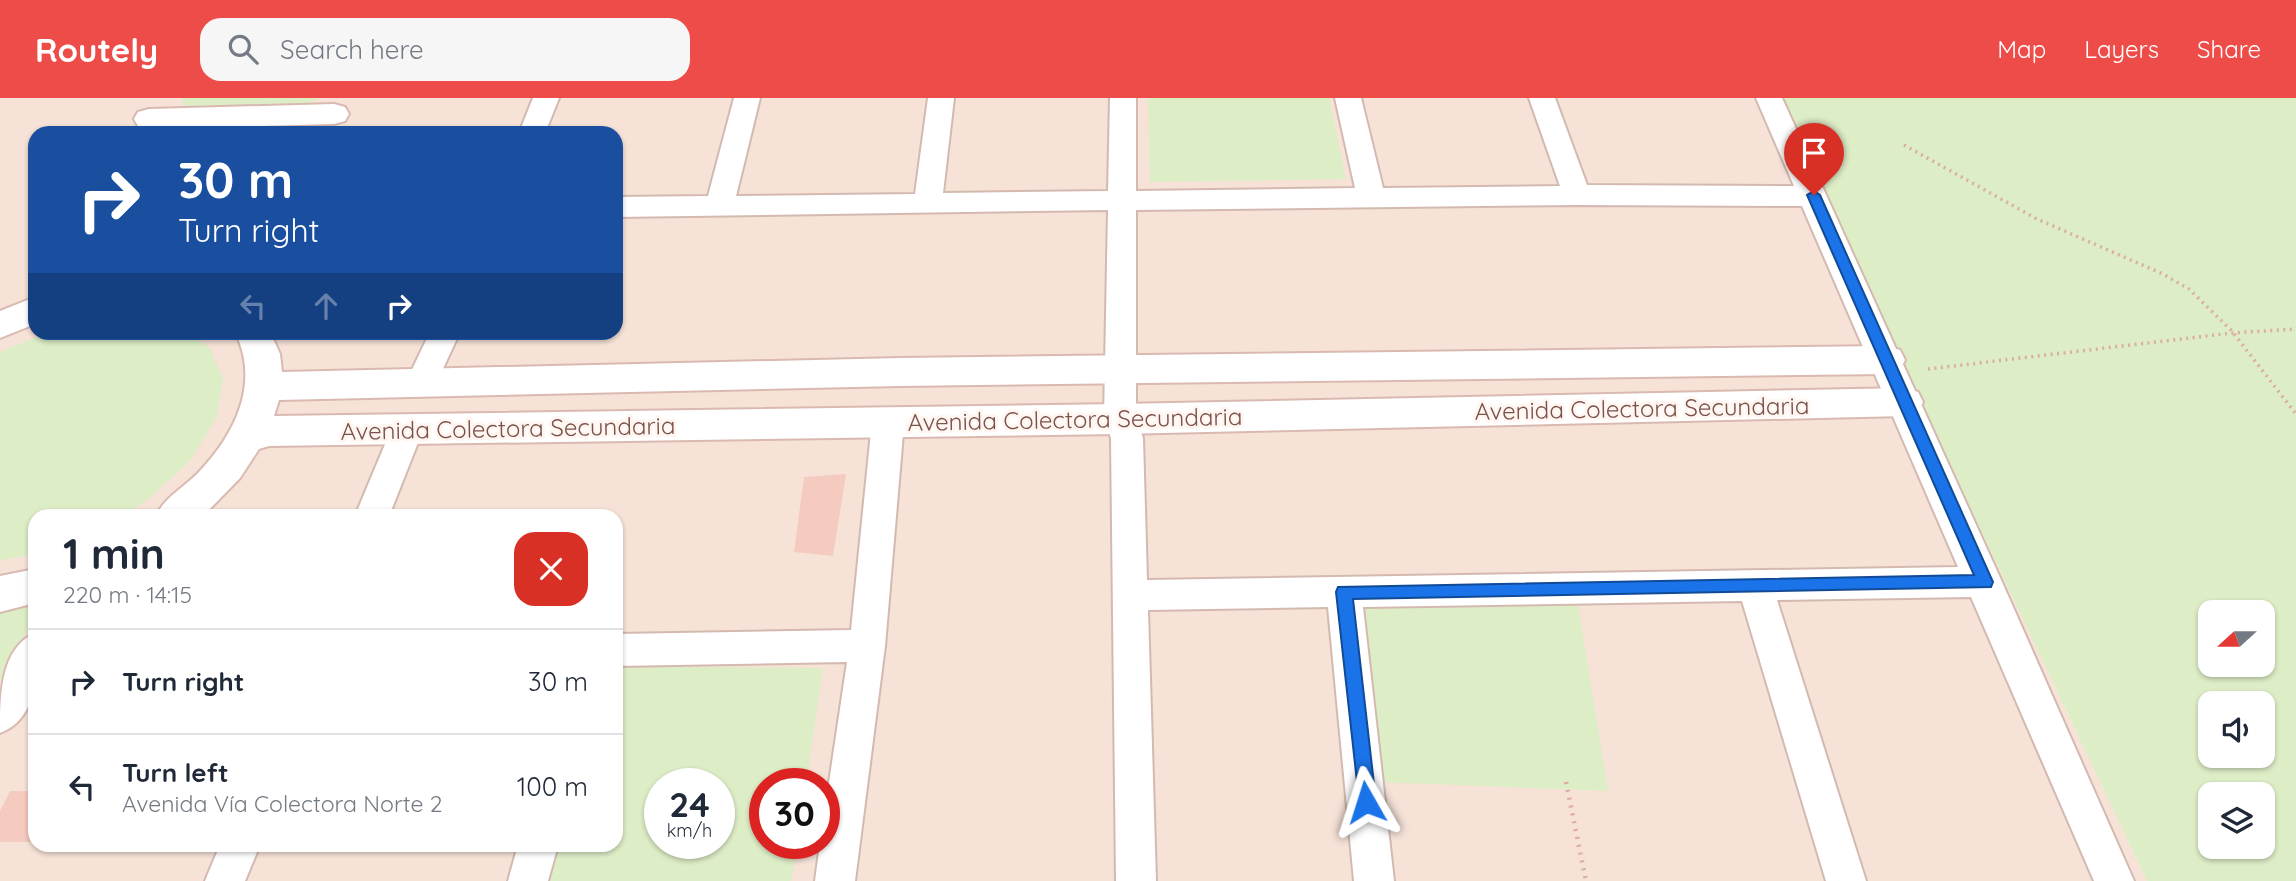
<!DOCTYPE html>
<html lang="en">
<head>
<meta charset="utf-8">
<style>
  body { margin:0; font-family:Quicksand,sans-serif; background:#f6f6f7; color:#1f2937; height:100vh; display:flex; flex-direction:column; font-size:26px; white-space:nowrap }
  * { box-sizing:border-box; margin:0 }
  p { font-size:23px; color:#747a83 }
  .icon { flex:none; width:38px; height:38px; fill:none; stroke:currentColor; stroke-width:2; stroke-linecap:round; stroke-linejoin:round }
  .map { position:relative; flex:1; overflow:hidden }
  .drawer { position:absolute; left:28px; top:411px; width:595px; height:343px; display:flex; flex-direction:column; background:#fff; border-radius:21px; box-shadow:0 2px 5px #0004 }
  .drawer>* { flex:none }
  .top-card { position:absolute; left:28px; top:28px; width:595px; height:214px; border-radius:21px; box-shadow:0 2px 5px #0004; background:#1a4fa0; color:#fff; overflow:hidden }
  .needle { width:46px; rotate:249deg }
  .fabs { position:absolute; left:2198px; top:502px; display:grid; gap:14px }
  .fabs a { display:grid; place-items:center; width:77px; height:77px; border-radius:14px; background:#fff; box-shadow:0 2px 5px #0004; font-size:35px }
  .speed { position:absolute; left:644px; top:670px; display:flex; gap:14px; font-size:35px; font-weight:700; text-align:center }
  .speed>* { display:grid; place-content:center; width:91px; height:91px; border-radius:50%; background:#fff; box-shadow:0 2px 5px #0004; line-height:1 }
  .speed small { font-size:18px; font-weight:400 }
  .speed .limit { border:10px solid #d22; background:#fff; color:#111 }
  .pin { position:absolute; display:grid; place-items:center; width:60px; height:60px; color:#fff; margin:-72px -30px; border-radius:50% 50% 50% 0; rotate:-45deg; box-shadow:0 0 7px #0007 }
  .pin .icon { rotate:45deg }
  .me { position:absolute; width:77px; margin:-38px; rotate:354deg; stroke-linejoin:round; filter:drop-shadow(0 0 5px #0008) }
  .turn { display:flex; align-items:center; gap:24px; height:147px; padding:0 35px; font-size:32px }
  .turn .icon { width:91px; height:91px; stroke-width:2.5 }
  .turn b { display:block; font-size:49px; line-height:60px }
  .lanes { display:flex; align-items:center; height:66px; padding:0 35px; background:#0003; justify-content:center; gap:35px; direction:ltr }
  .lanes .off { opacity:.35 }
  .round { display:grid; place-items:center; flex:none; width:74px; height:74px; border-radius:21px; background:#f6f6f7 }
  .summary { display:flex; align-items:center; justify-content:space-between; height:119px; padding:0 35px }
  h1 { font-size:42px; font-weight:800; line-height:52px }
  ul { padding:0; list-style:none }
  li { display:flex; align-items:center; gap:21px; height:105px; padding:0 35px; border-top:2px solid #e0e1e3 }
  li div { flex:1 }
  li b { display:block; font-size:26px }
  li em { font-style:normal }
  header { display:flex; align-items:center; gap:42px; box-sizing:border-box; height:98px; padding:0 35px; background:#ee4c48; color:#fff }
  header strong { font-size:33px }
  nav { display:flex; gap:38px; margin-inline-start:auto; font-size:24px }
  .search { width:490px; height:63px; background:#f6f6f7; display:flex; align-items:center; gap:18px; box-sizing:border-box; padding:0 24px; border-radius:21px; color:#747a83; font-size:26px }
  .map>svg:first-child { display:block }
</style>
</head>
<body>
<header>
<strong>Routely</strong>
<div class="search"><svg class="icon" aria-label="search" viewBox="0 0 24 24"><circle cx="10" cy="10" r="6"/><path d="M15 15l6 6"/></svg>Search here</div>
<nav><a>Map</a><a>Layers</a><a>Share</a></nav>
</header>
<div class="map">
<svg width="2296" height="783" viewBox="0 0 2296 783">
  <rect width="100%" height="100%" fill="#fef1e9"/>
  <path fill="#f6e2d7" fill-rule="evenodd" d="M0 0H1767L1912 287 2147 783H0ZM35 35H616V234H35ZM35 418H616V747H35ZM660 686H719V746H660ZM765 686H824V746H765Z"/>
  <g fill="#ddedc6" fill-rule="evenodd">
    <polygon points="182,0 321,0 300,9 193,10 183,6"/>
    <polygon points="1148,0 1329,0 1346,81 1150,84"/>
    <path d="M1767 0H2296V783H2147L1912 287ZM2210 514H2263V567H2210ZM2210 606H2263V658H2210ZM2210 696H2263V749H2210Z"/>
    <polygon points="185,27 293,29 300,31 300,35 163,35"/>
    <polygon points="45,235 189,235 210,250 223,281 216,320 190,363 146,403 122,418 35,418 35,457 0,462 0,254"/>
    <polygon points="35,497 35,517 0,583 0,506"/>
    <polygon points="1577,500 1608,693 1375,684 1354,504"/>
    <path d="M616 568 823 570 806 686H765V746H797L791 783H550L559 747H616ZM719 686V746H660V686Z"/>
  </g>
  <g fill="#f5cabf">
    <polygon points="846,376 833,458 794,454 804,379"/>
    <polygon points="10,693 35,693 35,744 0,744 0,713"/>
  </g>
  <g fill="none" stroke-linecap="round" stroke-linejoin="round">
    <g stroke="#d4b9b0" stroke-width="4">
      <g id="street">
        <polygon points="533,0 559,0 545,35 519,35"/>
        <path d="M734 0H760L736 98 915 96 928 0H954L943 95 1108 93 1110 0H1136V93L1355 90 1335 0H1361L1383 90 1560 88 1529 0H1555L1587 87 1794 88 1756 0H1782L2002 484 2134 783H2094L1971 499 1777 502 1866 783H1826L1742 503 1363 509 1394 783H1354L1328 509 1148 512 1156 783H1116L1111 340 1104 321 1108 112 616 119V99L708 98ZM1577 107 1802 108 1958 469 1147 482 1143 340 1136 321V112Z"/>
        <polygon points="430,234 460,234 434,290 423,294 412,290 407,282"/>
        <polygon points="888,311 899,315 904,324 885,548 855,783 815,783 820,746 824,746 824,718 847,564 616,568 616,536 851,532 872,324 877,315"/>
        <polygon points="407,319 418,323 423,332 389,418 355,418 391,332 396,323"/>
        <polygon points="220,747 260,747 245,783 205,783"/>
        <polygon points="518,747 558,747 548,783 508,783"/>
      </g>
    </g>
    <g stroke="#d9b9b0" stroke-width="4">
      <g id="secondary">
        <polygon points="334,6 345,9 349,16 345,23 334,26 149,31 138,28 134,21 138,14 149,11"/>
        <polygon points="35,199 35,226 0,240 0,213"/>
        <path d="M235 234H270L280 256 282 274 900 260 1887 248 1900 252 1905 262 1900 272 1887 276 900 288 279 302 274 318 1120 306 1905 290 1918 294 1923 304 1918 314 1905 318 1120 336 269 348 259 351 240 380 203 418H156C164 400 183 390 197 376 234 338 261 286 235 234Z"/>
        <polygon points="35,471 35,505 0,514 0,478"/>
        <path d="M35 535C35 572 41 619 0 635 0 599 0 550 35 535Z"/>
      </g>
    </g>
    <g stroke="#dbaca1" stroke-width="3.5" stroke-dasharray="2 4.5" stroke-linecap="butt">
      <polyline points="1904,47 2037,121 2163,176 2189,191 2231,232 2296,316"/>
      <polyline points="1928,271 2232,235 2296,231"/>
    </g>
    <polyline stroke="#dbaca1" stroke-width="4.5" stroke-dasharray="2 6" stroke-linecap="butt" points="1566,684 1586,783"/>
    <use href="#street" fill="#fff" fill-rule="evenodd"/>
    <use href="#secondary" fill="#fff" fill-rule="evenodd"/>
  </g>
  <polygon fill="#1a73e8" stroke="#114b97" stroke-width="2" points="1814,93 1820,97 1993,484 1991,489 1353,501 1376,704 1373,711 1366,713 1360,711 1336,494 1338,489 1974,477 1807,97"/>
  <g text-anchor="middle" dominant-baseline="central" stroke-width="6" stroke-linejoin="round" paint-order="stroke">
    <g font-size="24" fill="#7b524a" stroke="#fff6f1">
      <text transform="translate(1642 310) rotate(-1)">Avenida Colectora Secundaria</text>
      <text transform="translate(1075 321) rotate(-1)">Avenida Colectora Secundaria</text>
      <text transform="translate(508 330) rotate(-1)">Avenida Colectora Secundaria</text>
    </g>
  </g>
</svg>
<div class="fabs">
<a><svg class="needle" viewBox="-14 -14 28 28"><path d="M0-13l5 13h-10z" fill="#e53935"/><path d="M0 13l5-13h-10z" fill="#747a83"/></svg></a>
<a><svg class="icon" aria-label="sound" viewBox="0 0 24 24"><path d="M4 9h4l5-4v14l-5-4H4zM17 9q2 3 0 6"/></svg></a>
<a><svg class="icon" aria-label="layers" viewBox="0 0 24 24"><path d="M12 4l9 5-9 5-9-5zM3 14l9 5 9-5"/></svg></a>
</div>
<div class="speed"><div>24<small>km/h</small></div><div class="limit">30</div></div>
<div class="pin" style="left:1814px;top:97px;background:#d93025"><svg class="icon" aria-label="arrive" viewBox="0 0 24 24"><path d="M6 21V4h12l-3 4 3 4H6"/></svg></div>
<svg class="me" style="left:1366px;top:704px" viewBox="-20 -20 40 40"><path d="M0-17L14 15 0 8-14 15z" fill="#1a73e8" stroke="#fff" stroke-width="4"/></svg>
<div class="top-card">
<div class="turn"><svg class="icon" aria-label="right" viewBox="0 0 24 24"><path d="M7 20v-9h11M14 6l5 5-5 5"/></svg><div><b>30 m</b>Turn right</div></div>
<div class="lanes"><svg class="icon off" aria-label="left" viewBox="0 0 24 24"><path d="M17 20v-9H6M10 6l-5 5 5 5"/></svg><svg class="icon off" aria-label="ahead" viewBox="0 0 24 24"><path d="M12 20V5M6 11l6-6 6 6"/></svg><svg class="icon" aria-label="right" viewBox="0 0 24 24"><path d="M7 20v-9h11M14 6l5 5-5 5"/></svg></div>
</div>
<section class="drawer">
<div class="summary"><div><h1>1 min</h1><p>220 m · 14:15</p></div><a class="round" style="background:#d93025;color:#fff"><svg class="icon" aria-label="close" viewBox="0 0 24 24"><path d="M6 6l12 12M18 6L6 18"/></svg></a></div>
<ul>
<li><svg class="icon" aria-label="right" viewBox="0 0 24 24"><path d="M7 20v-9h11M14 6l5 5-5 5"/></svg><div><b>Turn right</b></div><em>30 m</em></li>
<li><svg class="icon" aria-label="left" viewBox="0 0 24 24"><path d="M17 20v-9H6M10 6l-5 5 5 5"/></svg><div><b>Turn left</b><p>Avenida Vía Colectora Norte 2</p></div><em>100 m</em></li>
</ul>
</section>
</div>
</body>
</html>
